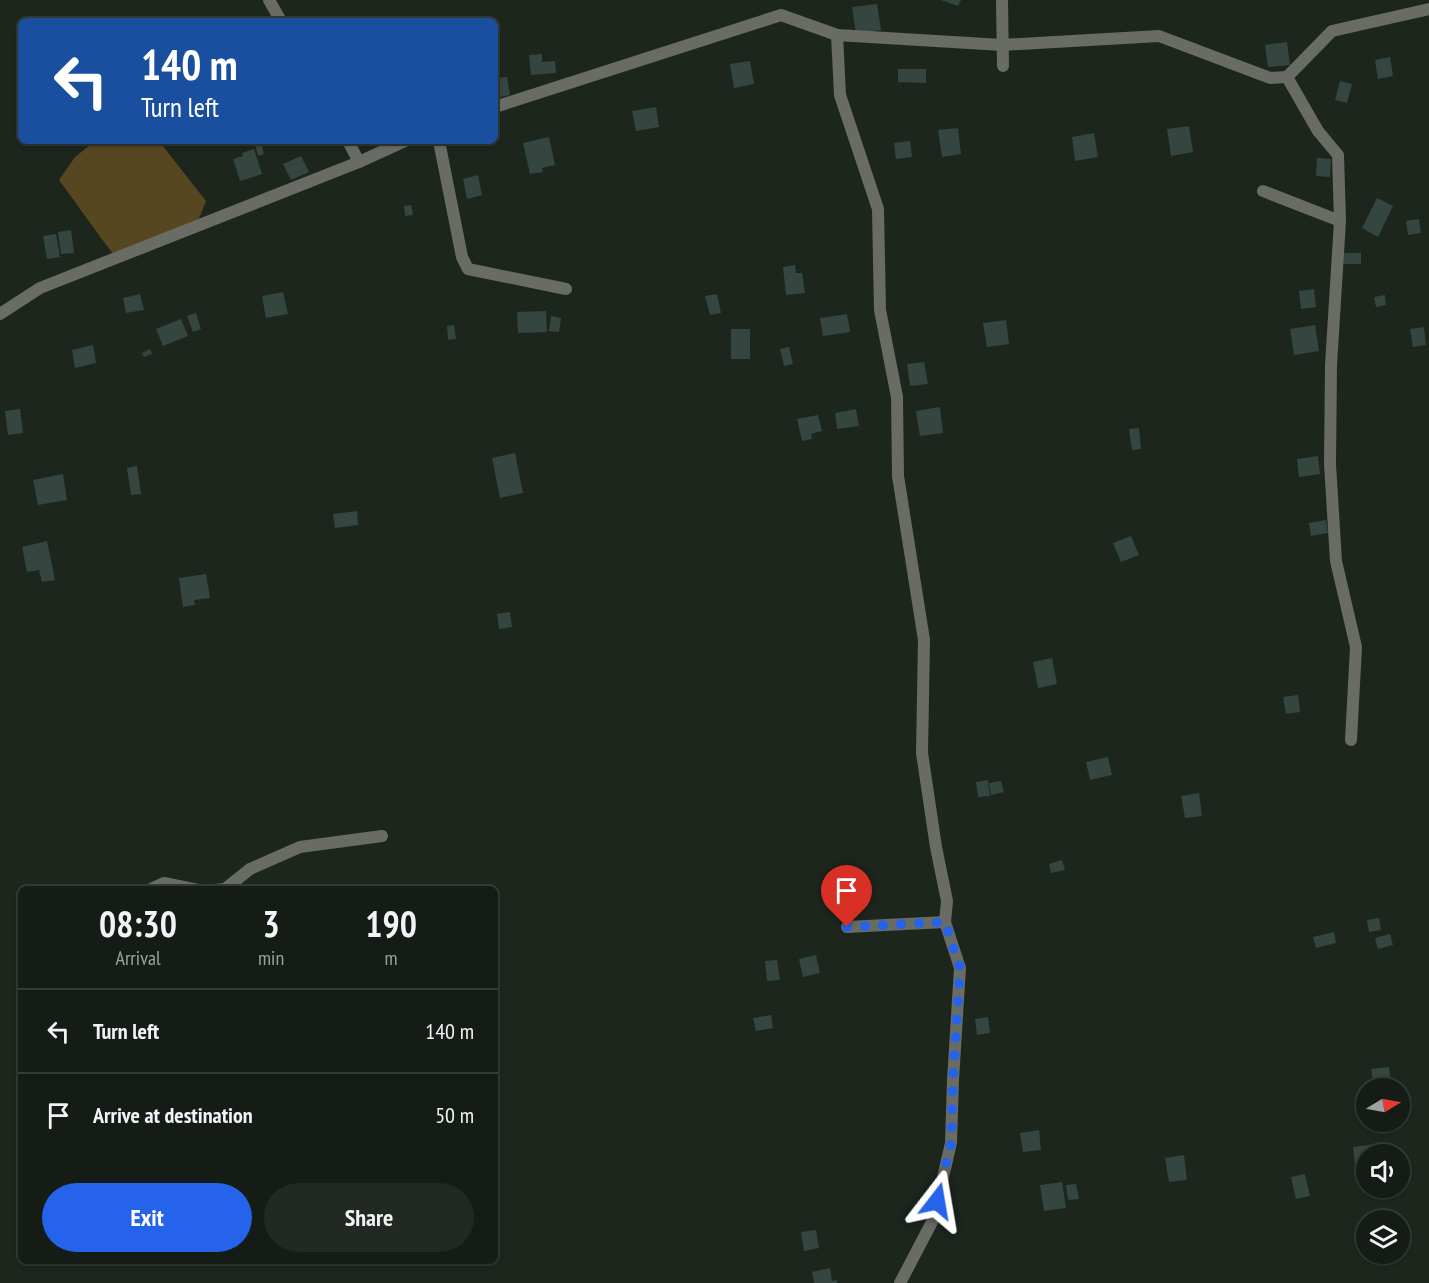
<!DOCTYPE html>
<html lang="en">
<head>
<meta charset="utf-8">
<style>
  body { margin:0; font-family:"PT Sans Narrow",sans-serif; background:#222923; color:#f1f3f6; height:100vh; display:flex; flex-direction:column; font-size:22px; white-space:nowrap }
  * { box-sizing:border-box; margin:0 }
  p { font-size:20px; color:#9da1a1 }
  .icon { flex:none; width:33px; height:33px; fill:none; stroke:currentColor; stroke-width:2; stroke-linecap:round; stroke-linejoin:round }
  .map { position:relative; flex:1; overflow:hidden }
  .side { position:absolute; left:18px; top:886px; width:480px; height:378px; display:flex; flex-direction:column; background:#151c16; border-radius:9px; box-shadow:0 2px 4px #0004,0 0 0 2px #343a35 }
  .side>* { flex:none }
  .banner { position:absolute; left:18px; top:18px; width:480px; height:126px; border-radius:9px; box-shadow:0 2px 4px #0004,0 0 0 2px #343a35; background:#1a4fa0; color:#fff; overflow:hidden }
  .needle { width:39px; rotate:80deg }
  .tools { position:absolute; left:1356px; top:1078px; display:grid; gap:12px }
  .tools a { display:grid; place-items:center; width:54px; height:54px; border-radius:50%; background:#151c16; box-shadow:0 2px 4px #0004,0 0 0 2px #343a35; font-size:30px }
  .pin { position:absolute; display:grid; place-items:center; width:51px; height:51px; color:#fff; margin:-62px -26px; border-radius:50% 50% 50% 0; rotate:-45deg; box-shadow:0 0 6px #0007 }
  .pin .icon { rotate:45deg }
  .me { position:absolute; width:66px; margin:-33px; rotate:14deg; stroke-linejoin:round; filter:drop-shadow(0 0 4px #0008) }
  .turn { display:flex; align-items:center; gap:21px; height:126px; padding:0 24px; font-size:27px }
  .turn .icon { width:78px; height:78px; stroke-width:2.5 }
  .turn b { display:block; font-size:42px; line-height:51px }
  .eta { display:flex; justify-content:space-evenly; align-items:center; height:102px; text-align:center }
  .eta b { font-size:36px; font-weight:700; line-height:42px }
  .cta { display:flex; gap:12px; margin-top:auto; padding:12px 24px }
  .cta a { flex:1; height:69px; border-radius:36px; background:#2563eb; color:#fff; font-size:24px; font-weight:700; line-height:69px; text-align:center }
  .cta a+a { background:#222923; color:#f1f3f6 }
  ul { padding:0; list-style:none }
  li { display:flex; align-items:center; gap:18px; height:84px; padding:0 24px; border-top:2px solid #343a35 }
  li div { flex:1 }
  li b { display:block; font-size:22px }
  li em { font-style:normal }
  .map>svg:first-child { display:block }
</style>
</head>
<body>
<div class="map">
<svg width="1429" height="1283" viewBox="0 0 1429 1283">
  <rect width="100%" height="100%" fill="#1c261d"/>
  <path fill="#564720" d="M95 141H159L206 201 197 223 114 255C95 231 78 205 59 180L75 157Z"/>
  <g fill="#354540">
    <polygon points="941,0 961,0 958,6"/>
    <polygon points="877,4 881,30 856,34 852,7"/>
    <polygon points="1287,42 1290,65 1268,67 1265,45"/>
    <polygon points="542,54 542,62 555,61 556,73 531,75 529,55"/>
    <polygon points="1390,57 1393,76 1378,79 1375,60"/>
    <polygon points="750,61 754,84 734,88 730,64"/>
    <polygon points="898,69 926,69 926,83 898,82"/>
    <polygon points="507,77 510,95 495,98 495,78"/>
    <polygon points="1340,81 1352,84 1347,103 1335,100"/>
    <polygon points="656,107 659,127 636,131 632,111"/>
    <polygon points="1189,126 1193,152 1171,156 1167,129"/>
    <polygon points="958,128 961,154 942,157 938,130"/>
    <polygon points="1094,133 1098,157 1075,161 1072,137"/>
    <polygon points="549,137 555,165 542,168 543,172 530,174 523,143"/>
    <polygon points="910,141 912,157 896,159 894,143"/>
    <polygon points="261,143 264,154 258,156 255,144"/>
    <polygon points="254,149 262,174 240,181 233,159 243,156 242,153"/>
    <polygon points="301,156 309,172 291,180 283,164"/>
    <polygon points="1317,158 1331,159 1330,177 1316,176"/>
    <polygon points="478,175 482,195 467,199 463,179"/>
    <polygon points="1377,198 1393,206 1378,237 1362,228"/>
    <polygon points="411,205 413,215 405,216 404,206"/>
    <polygon points="1419,219 1421,233 1408,235 1406,221"/>
    <polygon points="71,230 74,253 61,254 58,232"/>
    <polygon points="56,234 60,257 47,259 43,236"/>
    <rect x="1343" y="253" width="18" height="11"/>
    <polygon points="795,265 796,273 802,273 805,293 786,295 783,267"/>
    <polygon points="1314,289 1316,307 1301,309 1299,291"/>
    <polygon points="283,292 288,314 266,318 262,296"/>
    <polygon points="140,294 144,310 126,313 123,298"/>
    <polygon points="717,294 721,313 710,315 705,296"/>
    <polygon points="1385,295 1386,305 1376,307 1374,297"/>
    <polygon points="546,311 547,332 518,333 517,312"/>
    <polygon points="196,313 201,329 193,332 187,316"/>
    <polygon points="847,314 850,332 823,336 820,318"/>
    <polygon points="551,316 561,318 559,332 549,331"/>
    <polygon points="181,319 188,336 163,346 156,329"/>
    <polygon points="1006,320 1009,344 987,347 983,323"/>
    <polygon points="454,325 456,339 448,340 447,326"/>
    <polygon points="1315,325 1319,351 1294,355 1290,329"/>
    <polygon points="1424,327 1426,345 1413,347 1410,329"/>
    <rect x="731" y="329" width="19" height="30"/>
    <polygon points="93,345 96,363 75,368 72,350"/>
    <polygon points="789,347 793,364 784,366 780,349"/>
    <polygon points="150,349 152,354 144,357 142,353"/>
    <polygon points="924,362 928,384 910,386 907,364"/>
    <polygon points="940,407 943,433 920,436 916,411"/>
    <polygon points="20,409 23,433 8,435 5,411"/>
    <polygon points="856,409 859,426 837,429 835,413"/>
    <polygon points="818,415 822,431 811,434 812,439 802,441 797,419"/>
    <polygon points="1139,428 1141,449 1132,450 1129,429"/>
    <polygon points="515,453 523,493 500,498 492,458"/>
    <polygon points="1318,456 1320,474 1299,477 1297,459"/>
    <polygon points="137,466 141,494 131,495 127,468"/>
    <polygon points="63,474 67,500 38,505 33,480"/>
    <polygon points="357,511 358,525 335,528 333,514"/>
    <polygon points="1326,520 1328,533 1311,536 1309,523"/>
    <polygon points="1131,536 1139,555 1121,562 1113,543"/>
    <polygon points="47,541 55,580 42,582 39,570 27,572 22,547"/>
    <polygon points="206,574 210,598 194,600 195,605 183,607 179,578"/>
    <polygon points="510,612 512,627 499,629 497,614"/>
    <polygon points="1052,658 1057,684 1038,688 1033,662"/>
    <polygon points="1298,695 1300,712 1286,714 1283,697"/>
    <polygon points="1108,757 1112,775 1090,780 1086,762"/>
    <polygon points="988,780 990,796 978,797 976,782"/>
    <polygon points="1001,781 1004,792 991,795 989,783"/>
    <polygon points="1199,793 1202,816 1185,818 1181,796"/>
    <polygon points="1062,860 1065,870 1051,873 1049,864"/>
    <polygon points="1379,918 1381,930 1369,932 1367,920"/>
    <polygon points="1334,932 1336,943 1316,948 1313,937"/>
    <polygon points="1390,934 1393,945 1378,949 1375,938"/>
    <polygon points="816,955 820,973 803,977 799,959"/>
    <polygon points="777,960 780,980 767,981 765,961"/>
    <polygon points="771,1015 773,1028 756,1031 753,1018"/>
    <polygon points="988,1017 990,1033 977,1035 975,1019"/>
    <polygon points="1389,1067 1391,1085 1374,1087 1371,1069"/>
    <polygon points="1039,1130 1041,1150 1023,1152 1020,1133"/>
    <polygon points="1377,1144 1378,1155 1366,1155 1366,1164 1355,1165 1353,1147"/>
    <polygon points="1184,1155 1187,1180 1169,1182 1165,1158"/>
    <polygon points="1305,1174 1310,1196 1296,1199 1291,1177"/>
    <polygon points="1062,1182 1066,1208 1044,1211 1040,1185"/>
    <polygon points="1076,1184 1079,1199 1068,1200 1066,1185"/>
    <polygon points="816,1230 819,1248 804,1251 801,1232"/>
    <polygon points="830,1268 832,1281 837,1280 837,1283 814,1283 812,1272"/>
  </g>
  <g fill="none" stroke-linecap="round" stroke-linejoin="round">
    <g stroke="#696b65" stroke-width="12">
      <polyline points="269,0 281,21"/>
      <polyline points="1002,0 1003,66"/>
      <polyline points="837,35 840,95 878,209 880,310 897,397 898,476 924,640 922,753 936,847 947,901 945,922 960,968 953,1080 951,1143 933,1220 900,1283"/>
      <polyline points="1287,77 1318,131 1338,155 1340,221 1331,365 1330,464 1336,561 1356,647 1351,740"/>
      <polyline points="495,107 781,15 837,35 1002,45 1159,36 1270,78 1287,77 1332,31 1429,9"/>
      <polyline points="348,141 359,162"/>
      <polyline points="439,141 462,257 468,269 566,289"/>
      <polyline points="1263,191 1340,221"/>
      <polyline points="0,314 40,288 359,162 405,141"/>
      <polyline points="149,890 164,883 198,890"/>
      <polyline points="214,890 225,889 250,869 300,847 382,836"/>
      <polyline points="847,927 945,922"/>
    </g>
  </g>
  <g fill="none" stroke-linecap="round" stroke-linejoin="round">
    <polyline stroke="#2563eb" stroke-width="10" stroke-dasharray="0 18" points="847,927 945,922 960,968 953,1080 951,1143 937,1201"/>
  </g>
</svg>
<div class="tools">
<a><svg class="needle" viewBox="-14 -14 28 28"><path d="M0-13l5 13h-10z" fill="#e53935"/><path d="M0 13l5-13h-10z" fill="#9da1a1"/></svg></a>
<a><svg class="icon" aria-label="sound" viewBox="0 0 24 24"><path d="M4 9h4l5-4v14l-5-4H4zM17 9q2 3 0 6"/></svg></a>
<a><svg class="icon" aria-label="layers" viewBox="0 0 24 24"><path d="M12 4l9 5-9 5-9-5zM3 14l9 5 9-5"/></svg></a>
</div>
<div class="pin" style="left:847px;top:927px;background:#d93025"><svg class="icon" aria-label="arrive" viewBox="0 0 24 24"><path d="M6 21V4h12l-3 4 3 4H6"/></svg></div>
<svg class="me" style="left:937px;top:1201px" viewBox="-20 -20 40 40"><path d="M0-17L14 15 0 8-14 15z" fill="#2563eb" stroke="#fff" stroke-width="4"/></svg>
<div class="banner">
<div class="turn"><svg class="icon" aria-label="left" viewBox="0 0 24 24"><path d="M17 20v-9H6M10 6l-5 5 5 5"/></svg><div><b>140 m</b>Turn left</div></div>
</div>
<section class="side">
<div class="eta">
<div><b>08:30</b><p>Arrival</p></div>
<div><b>3</b><p>min</p></div>
<div><b>190</b><p>m</p></div>
</div>
<ul>
<li><svg class="icon" aria-label="left" viewBox="0 0 24 24"><path d="M17 20v-9H6M10 6l-5 5 5 5"/></svg><div><b>Turn left</b></div><em>140 m</em></li>
<li><svg class="icon" aria-label="arrive" viewBox="0 0 24 24"><path d="M6 21V4h12l-3 4 3 4H6"/></svg><div><b>Arrive at destination</b></div><em>50 m</em></li>
</ul>
<div class="cta"><a>Exit</a><a>Share</a></div>
</section>
</div>
</body>
</html>
